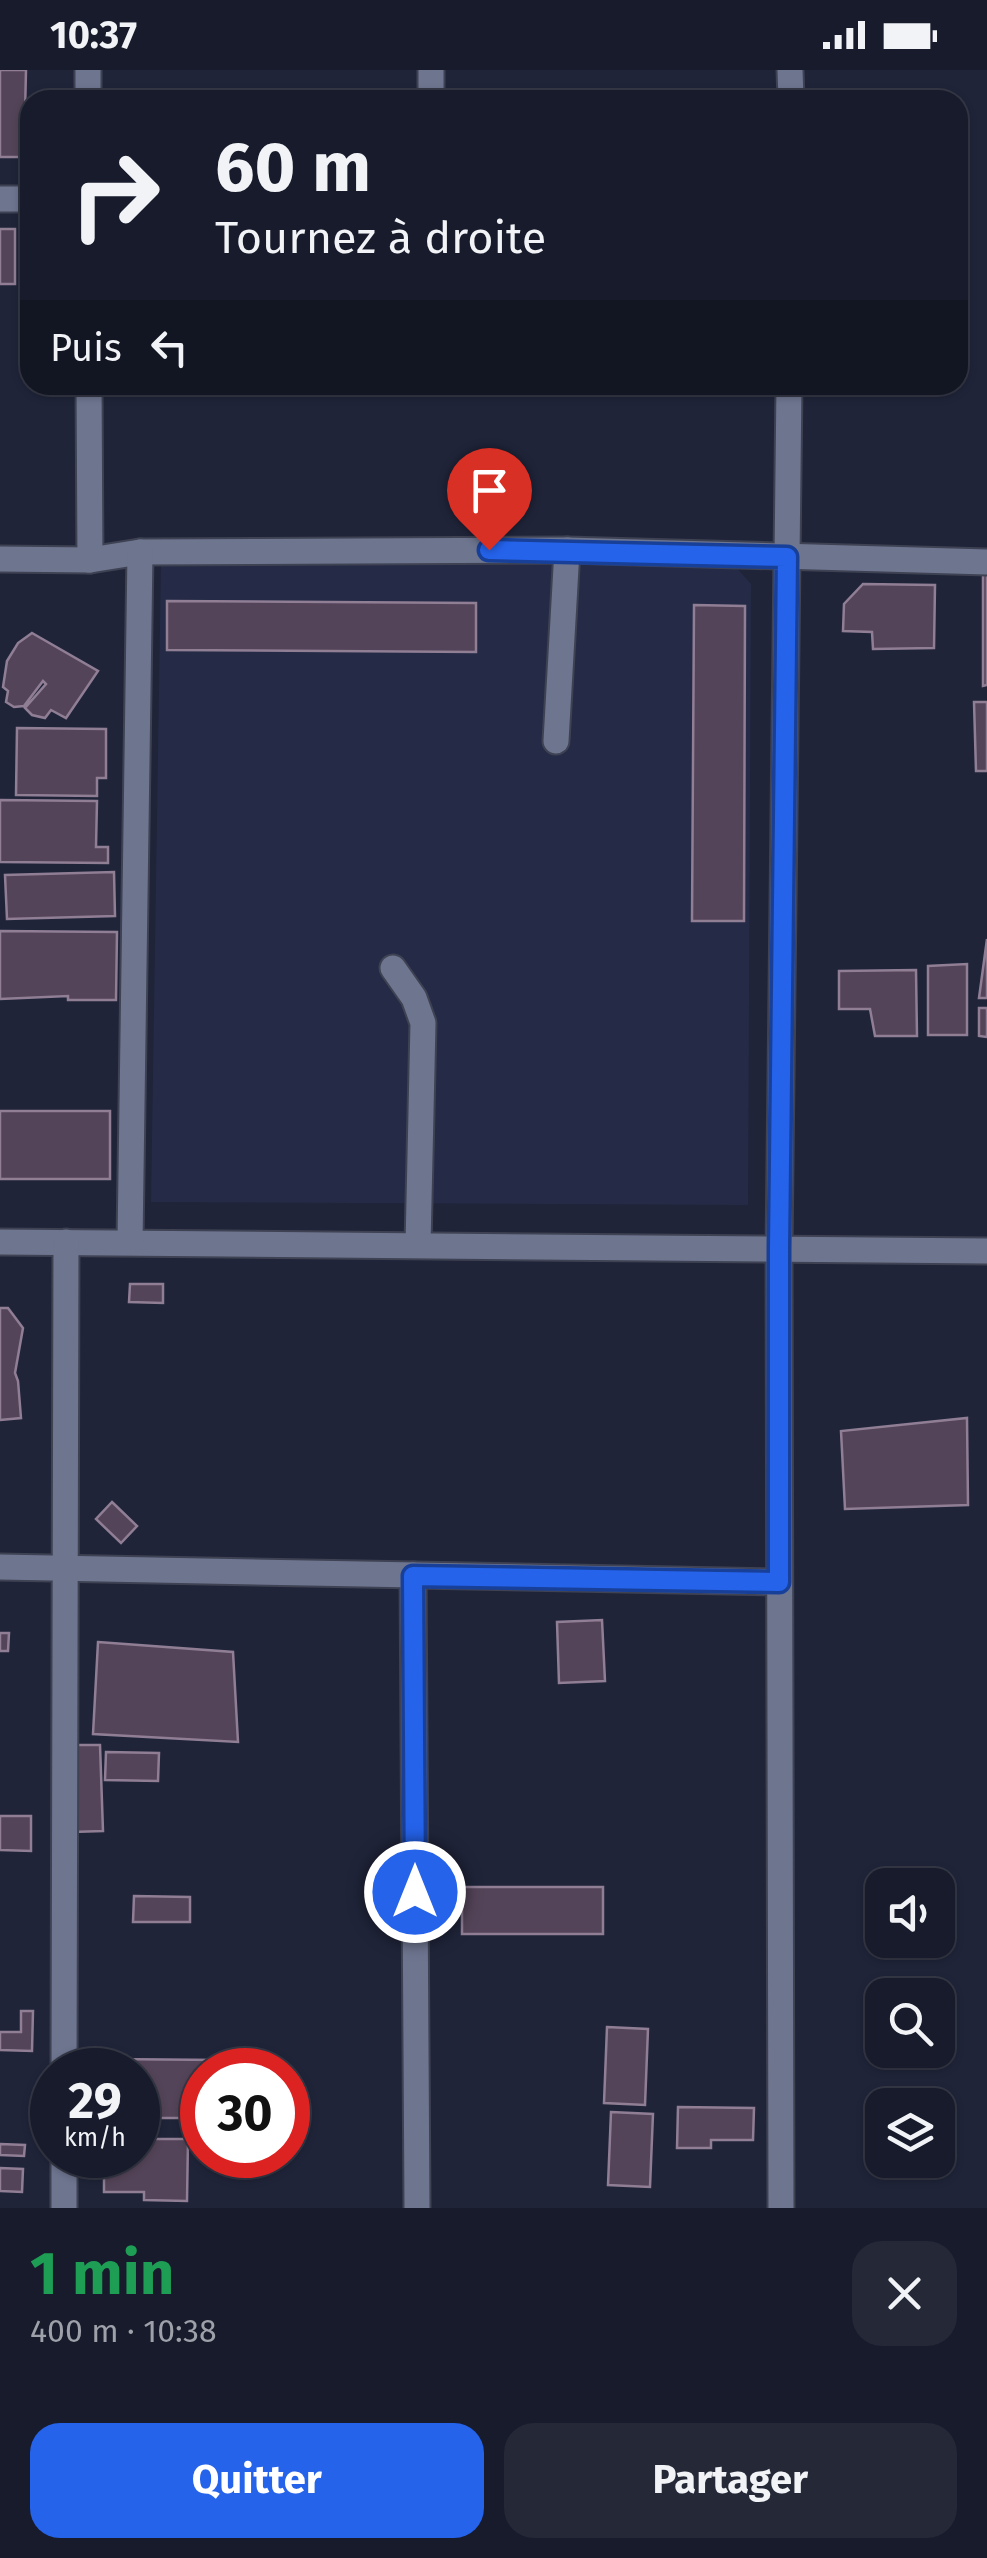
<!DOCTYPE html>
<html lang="fr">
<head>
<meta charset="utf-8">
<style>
  body { margin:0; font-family:"Fira Sans",sans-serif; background:#242837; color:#f1f3f6; height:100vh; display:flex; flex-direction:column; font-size:38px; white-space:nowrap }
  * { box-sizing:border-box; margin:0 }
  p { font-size:32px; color:#9ea1a9 }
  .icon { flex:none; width:55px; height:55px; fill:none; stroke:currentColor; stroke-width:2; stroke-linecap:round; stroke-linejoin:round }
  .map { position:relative; height:2138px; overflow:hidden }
  .panel { display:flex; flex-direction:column; background:#171b2b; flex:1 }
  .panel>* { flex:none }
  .top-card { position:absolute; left:20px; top:20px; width:948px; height:305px; border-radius:30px; box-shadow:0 2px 8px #0004,0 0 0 2px #363947; background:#171b2b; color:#f1f3f6; overflow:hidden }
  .fabs { position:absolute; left:865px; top:1798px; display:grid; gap:20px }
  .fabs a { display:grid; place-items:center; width:90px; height:90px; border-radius:20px; background:#171b2b; box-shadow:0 2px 8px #0004,0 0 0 2px #363947; font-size:50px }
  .speed { position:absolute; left:30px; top:1978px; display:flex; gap:20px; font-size:50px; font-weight:700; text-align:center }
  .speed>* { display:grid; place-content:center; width:130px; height:130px; border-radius:50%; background:#171b2b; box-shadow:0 2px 8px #0004,0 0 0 2px #363947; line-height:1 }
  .speed small { font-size:25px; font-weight:400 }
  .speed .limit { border:15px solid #d22; background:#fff; color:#111 }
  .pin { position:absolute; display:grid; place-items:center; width:85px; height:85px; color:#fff; margin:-102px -42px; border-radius:50% 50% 50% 0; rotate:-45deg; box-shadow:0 0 10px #0007 }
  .pin .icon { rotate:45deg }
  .me { position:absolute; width:110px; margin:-55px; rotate:0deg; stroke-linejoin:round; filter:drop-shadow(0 0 8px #0008) }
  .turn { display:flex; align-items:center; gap:35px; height:210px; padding:0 30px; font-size:45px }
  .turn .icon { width:130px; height:130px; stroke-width:2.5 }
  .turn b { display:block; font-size:70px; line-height:85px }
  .then { display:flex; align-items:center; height:95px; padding:0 30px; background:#0003; gap:20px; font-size:38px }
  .round { display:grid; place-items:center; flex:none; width:105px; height:105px; border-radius:30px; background:#242837 }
  .head { display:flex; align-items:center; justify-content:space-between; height:170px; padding:0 30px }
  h1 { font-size:60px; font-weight:700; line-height:75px; color:#1e9e55 }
  .cta { display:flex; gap:20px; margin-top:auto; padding:20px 30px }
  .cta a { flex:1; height:115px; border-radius:30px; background:#2563eb; color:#fff; font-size:40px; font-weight:700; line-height:115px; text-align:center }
  .cta a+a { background:#242837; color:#f1f3f6 }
  .status { display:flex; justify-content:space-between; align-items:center; height:70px; padding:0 50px; background:#171b2b; direction:ltr }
  .status svg { height:28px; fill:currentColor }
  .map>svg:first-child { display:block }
</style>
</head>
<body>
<div class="status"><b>10:37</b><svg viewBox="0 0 49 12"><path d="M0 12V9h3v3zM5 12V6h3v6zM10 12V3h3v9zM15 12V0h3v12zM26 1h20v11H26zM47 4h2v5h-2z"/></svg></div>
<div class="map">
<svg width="987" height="2138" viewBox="0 0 987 2138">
  <rect width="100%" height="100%" fill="#1f2439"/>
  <polygon fill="#252b46" points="729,489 751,514 748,1135 151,1132 161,491"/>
  <g fill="#544459" stroke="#907e95" stroke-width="2.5">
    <polygon points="0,0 26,0 24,87 0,87"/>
    <rect x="0" y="159" width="15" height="55"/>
    <polygon points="983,503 987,503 987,615 983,616"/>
    <polygon points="863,514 935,515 934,578 873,579 872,562 843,561 844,534"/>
    <polygon points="167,531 476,533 476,582 167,580"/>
    <polygon points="694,535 745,536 744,851 692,851"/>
    <polygon points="32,563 98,601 66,648 51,640 45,648 32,645 25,638 46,614 43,611 24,636 14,637 6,632 8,621 3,617 7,591 18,573"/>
    <polygon points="974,632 987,632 987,701 976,701"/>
    <polygon points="17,658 106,659 106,708 97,708 97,726 16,725"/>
    <polygon points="0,730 97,731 96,777 108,777 108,793 0,792"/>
    <polygon points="114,802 115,846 7,849 5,805"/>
    <polygon points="0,861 117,862 116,930 68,930 68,926 0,929"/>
    <polygon points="987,869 987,928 979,928"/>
    <polygon points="967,894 967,965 928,965 928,896"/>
    <polygon points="916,900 917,966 875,966 870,939 839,939 839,901"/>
    <polygon points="979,938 987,938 987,967 979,966"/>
    <rect x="0" y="1041" width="110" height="68"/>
    <polygon points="130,1214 163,1214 163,1233 129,1232"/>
    <polygon points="0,1238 8,1238 23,1258 15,1303 18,1311 21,1348 0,1350"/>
    <polygon points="967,1348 968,1435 845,1439 841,1361"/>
    <polygon points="112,1432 137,1456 121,1473 96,1449"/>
    <polygon points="602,1550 605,1611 559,1613 557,1552"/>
    <polygon points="0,1563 9,1563 8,1581 0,1581"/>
    <polygon points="98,1572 233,1582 238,1672 93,1664"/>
    <polygon points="71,1675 100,1675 103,1761 72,1762"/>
    <polygon points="106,1682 159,1683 158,1711 105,1710"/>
    <polygon points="0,1746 31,1746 31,1781 0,1780"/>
    <rect x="462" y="1817" width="141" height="47"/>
    <polygon points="134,1826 190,1827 190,1852 133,1852"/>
    <polygon points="21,1941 33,1941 32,1981 0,1980 0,1962 21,1962"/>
    <polygon points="607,1957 648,1959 645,2035 604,2033"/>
    <polygon points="107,1989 221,1990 221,2000 202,2000 202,2048 138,2048 138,2000 107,2000"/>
    <polygon points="678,2037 754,2038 753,2070 711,2070 711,2078 677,2078"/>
    <polygon points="611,2042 653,2044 650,2117 608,2115"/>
    <polygon points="138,2069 188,2069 187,2131 144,2130 144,2122 104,2122 104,2085 138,2085"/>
    <polygon points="0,2074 25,2075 24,2086 0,2085"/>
    <polygon points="0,2098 23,2099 22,2122 0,2121"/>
  </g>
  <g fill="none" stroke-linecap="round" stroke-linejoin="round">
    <g stroke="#3e4253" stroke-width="29">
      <g id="minor">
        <polyline points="88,0 88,30"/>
        <polyline points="790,0 791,30"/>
        <polyline points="431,30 431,0"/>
        <polyline points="0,129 30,129"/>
        <polyline points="89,315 90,490"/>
        <polyline points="0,489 90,490 140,482 567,480 987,492"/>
        <polyline points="556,671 567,480"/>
        <polyline points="393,898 414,928 423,953 418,1175"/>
        <polyline points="0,1172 987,1181"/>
        <polyline points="130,1172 140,482"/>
        <polyline points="0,1497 779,1512"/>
        <polyline points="413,1505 417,2138"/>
        <polyline points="64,2000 66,1172"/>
        <polyline points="64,2138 64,2085"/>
        <polyline points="781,2138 779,1179 789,315"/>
      </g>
    </g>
    <use href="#minor" stroke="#6e758f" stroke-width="25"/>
  </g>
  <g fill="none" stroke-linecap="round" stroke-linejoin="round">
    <g stroke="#184099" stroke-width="25">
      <polyline id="route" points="415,1822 413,1506 779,1512 779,1179 787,487 489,480"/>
    </g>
    <use href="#route" stroke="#2563eb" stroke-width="18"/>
  </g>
</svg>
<div class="fabs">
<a><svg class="icon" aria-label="sound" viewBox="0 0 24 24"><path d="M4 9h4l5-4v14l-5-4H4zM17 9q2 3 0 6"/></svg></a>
<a><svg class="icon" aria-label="search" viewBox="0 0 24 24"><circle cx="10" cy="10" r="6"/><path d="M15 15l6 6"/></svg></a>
<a><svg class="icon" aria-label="layers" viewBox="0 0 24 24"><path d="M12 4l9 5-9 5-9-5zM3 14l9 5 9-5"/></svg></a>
</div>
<div class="speed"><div>29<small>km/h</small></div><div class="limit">30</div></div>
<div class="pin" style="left:489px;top:480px;background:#d93025"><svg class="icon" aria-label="arrive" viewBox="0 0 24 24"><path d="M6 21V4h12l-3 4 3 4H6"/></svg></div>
<svg class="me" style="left:415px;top:1822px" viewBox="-20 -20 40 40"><circle r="17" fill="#2563eb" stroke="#fff" stroke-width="3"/><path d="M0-11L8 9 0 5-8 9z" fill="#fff"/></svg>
<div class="top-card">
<div class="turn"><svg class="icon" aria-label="right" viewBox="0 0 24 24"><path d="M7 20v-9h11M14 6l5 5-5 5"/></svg><div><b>60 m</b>Tournez à droite</div></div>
<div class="then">Puis<svg class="icon" aria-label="left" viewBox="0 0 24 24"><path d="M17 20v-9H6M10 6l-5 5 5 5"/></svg></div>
</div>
</div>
<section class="panel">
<div class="head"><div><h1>1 min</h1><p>400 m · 10:38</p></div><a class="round"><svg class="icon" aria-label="close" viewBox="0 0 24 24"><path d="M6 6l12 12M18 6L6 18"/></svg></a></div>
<div class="cta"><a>Quitter</a><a>Partager</a></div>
</section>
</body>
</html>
